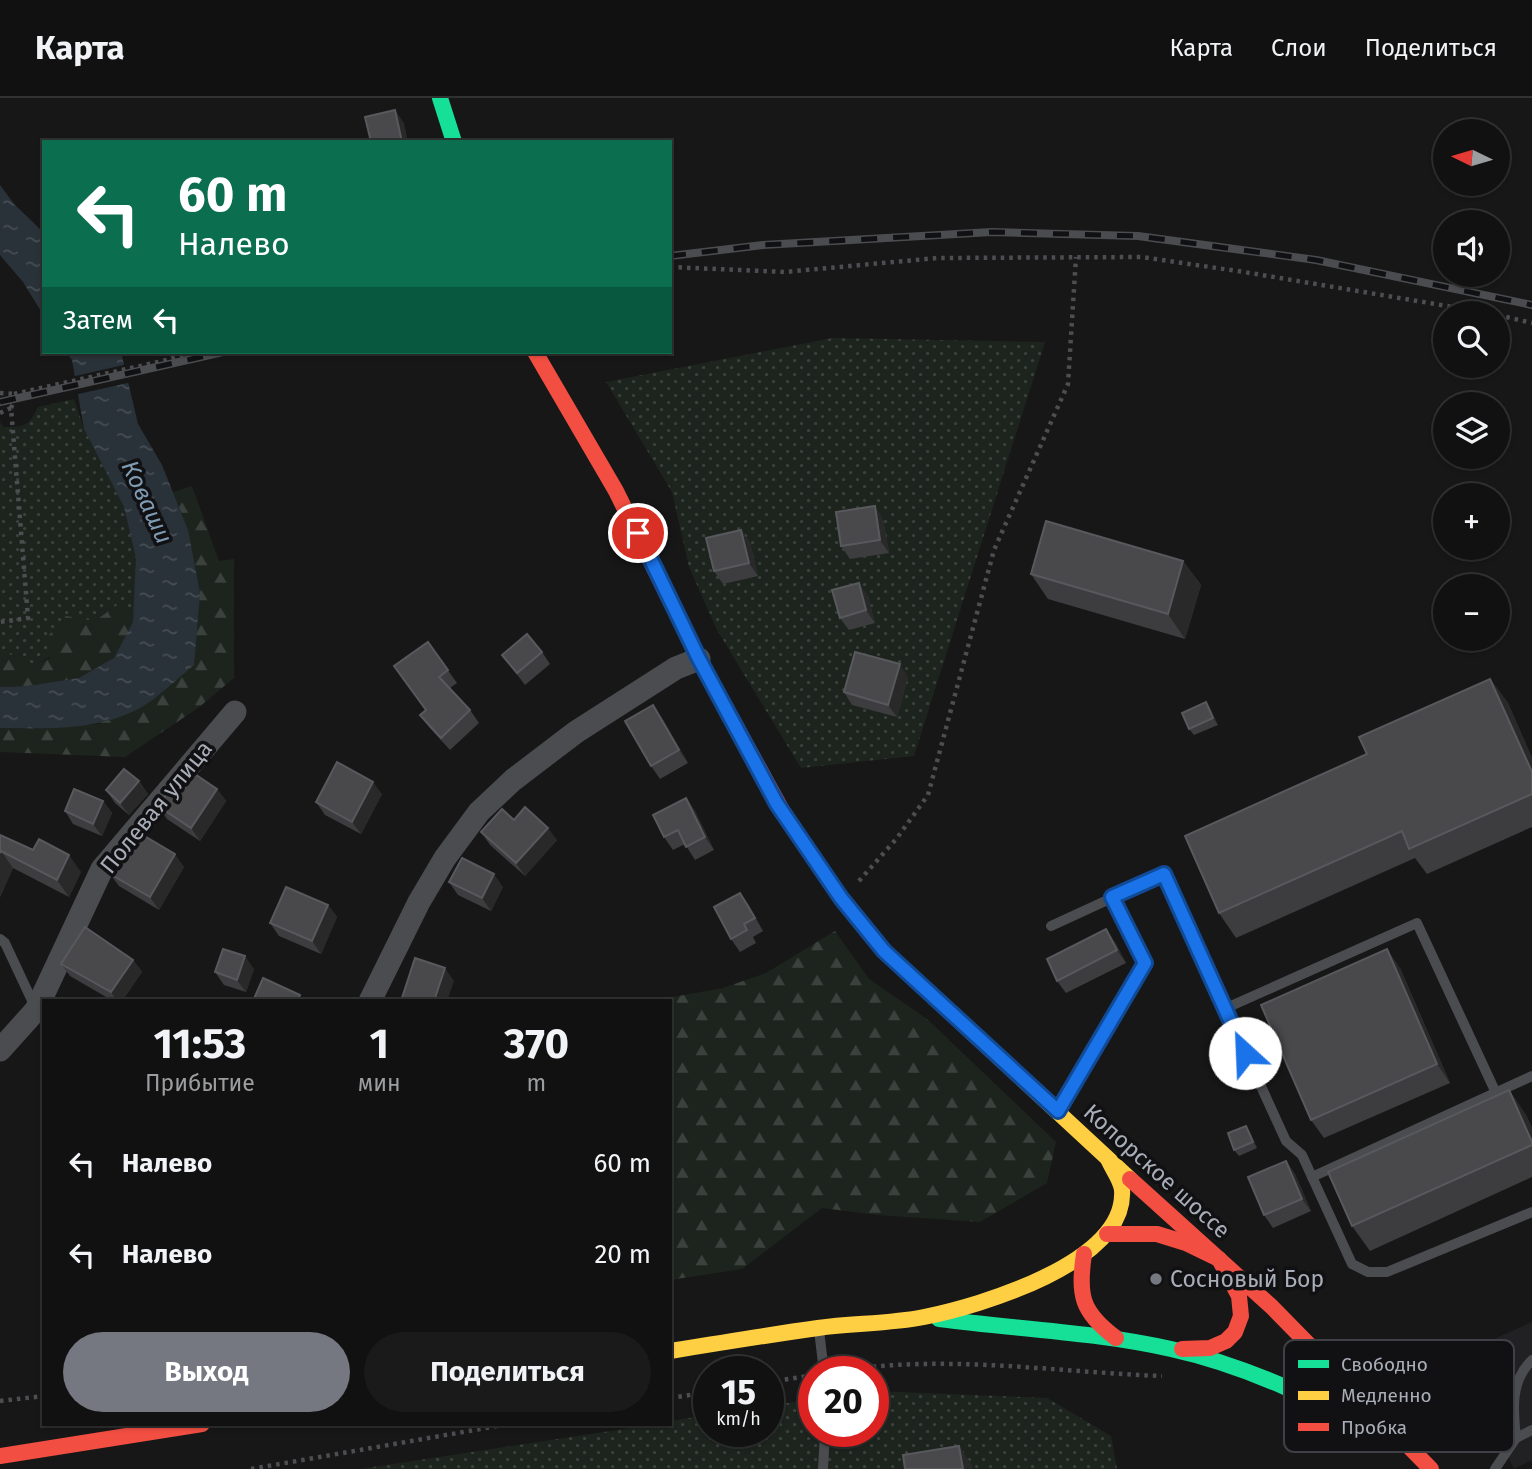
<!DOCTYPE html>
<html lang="ru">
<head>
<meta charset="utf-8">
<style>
  body { margin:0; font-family:"Fira Sans",sans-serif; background:#1a1a1a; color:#f1f3f6; height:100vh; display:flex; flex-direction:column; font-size:26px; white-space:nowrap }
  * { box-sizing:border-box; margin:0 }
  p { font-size:23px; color:#9c9d9f }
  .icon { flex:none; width:38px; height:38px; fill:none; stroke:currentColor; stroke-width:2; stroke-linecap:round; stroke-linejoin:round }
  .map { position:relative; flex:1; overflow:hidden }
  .drawer { position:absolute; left:42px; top:901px; width:630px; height:427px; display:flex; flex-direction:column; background:#111; border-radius:0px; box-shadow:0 2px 5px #0004,0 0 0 2px #303131 }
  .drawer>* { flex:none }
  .banner { position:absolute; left:42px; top:42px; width:630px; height:214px; border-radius:0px; box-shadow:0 2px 5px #0004,0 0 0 2px #303131; background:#0b6e4f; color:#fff; overflow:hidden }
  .needle { width:46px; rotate:275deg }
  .controls { position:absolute; left:1433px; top:21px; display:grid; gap:14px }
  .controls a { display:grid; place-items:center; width:77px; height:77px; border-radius:50%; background:#111; box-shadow:0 2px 5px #0004,0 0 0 2px #303131; font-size:35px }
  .speed { position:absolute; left:693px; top:1258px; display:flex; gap:14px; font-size:35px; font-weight:700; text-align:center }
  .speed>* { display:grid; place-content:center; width:91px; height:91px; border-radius:50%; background:#111; box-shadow:0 2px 5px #0004,0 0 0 2px #303131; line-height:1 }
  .speed small { font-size:18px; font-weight:400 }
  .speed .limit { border:10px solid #d22; background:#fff; color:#111 }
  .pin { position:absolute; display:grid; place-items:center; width:60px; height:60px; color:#fff; margin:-30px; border:4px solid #fff; border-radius:50%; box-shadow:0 2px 7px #0007 }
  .me { position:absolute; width:77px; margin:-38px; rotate:335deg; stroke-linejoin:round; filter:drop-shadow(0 0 5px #0008) }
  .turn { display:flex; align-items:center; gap:24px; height:147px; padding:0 21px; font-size:32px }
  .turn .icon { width:91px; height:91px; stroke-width:2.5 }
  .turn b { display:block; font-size:49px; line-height:60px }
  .then { display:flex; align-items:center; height:66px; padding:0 21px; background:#0003; gap:14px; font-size:26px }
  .eta { display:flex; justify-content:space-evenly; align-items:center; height:119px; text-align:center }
  .eta b { font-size:42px; font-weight:700; line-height:49px }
  .cta { display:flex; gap:14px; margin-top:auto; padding:14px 21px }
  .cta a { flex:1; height:80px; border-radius:42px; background:#757880; color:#fff; font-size:28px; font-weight:700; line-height:80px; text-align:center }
  .cta a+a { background:#1a1a1a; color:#f1f3f6 }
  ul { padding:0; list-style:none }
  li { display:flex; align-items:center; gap:21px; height:91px; padding:0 21px }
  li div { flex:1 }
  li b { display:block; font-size:26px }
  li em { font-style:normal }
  header { display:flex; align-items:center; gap:42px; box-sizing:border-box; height:98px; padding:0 35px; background:#111; border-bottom:2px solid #303131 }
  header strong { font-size:33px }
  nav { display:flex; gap:38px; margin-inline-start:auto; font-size:24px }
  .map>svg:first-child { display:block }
</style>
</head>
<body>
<header>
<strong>Карта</strong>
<nav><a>Карта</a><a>Слои</a><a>Поделиться</a></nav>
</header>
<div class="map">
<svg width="1532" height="1371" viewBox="0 0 1532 1371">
  <defs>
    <pattern id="grass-dots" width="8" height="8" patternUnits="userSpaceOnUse" patternTransform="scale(1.75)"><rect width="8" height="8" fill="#1d241e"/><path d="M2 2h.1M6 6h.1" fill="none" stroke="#3b413d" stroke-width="1.8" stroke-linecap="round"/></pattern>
    <pattern id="forest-firs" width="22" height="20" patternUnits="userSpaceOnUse" patternTransform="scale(1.75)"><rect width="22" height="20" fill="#1d241e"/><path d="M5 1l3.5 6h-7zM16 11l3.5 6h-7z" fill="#3b413d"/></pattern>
    <pattern id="water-ripples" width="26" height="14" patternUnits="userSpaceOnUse" patternTransform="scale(1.75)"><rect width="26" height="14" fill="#2a3239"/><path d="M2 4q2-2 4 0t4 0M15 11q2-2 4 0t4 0" fill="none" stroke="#464d54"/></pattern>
  </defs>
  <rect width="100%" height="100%" fill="#171717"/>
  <polygon fill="#212123" points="1532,1224 1532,1362 1514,1371 1458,1257"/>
  <g fill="url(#grass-dots)">
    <polygon points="832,240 1045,244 914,658 801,670 717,532 689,469 672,394 606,284"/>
    <path d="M74 301 84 331 124 409 136 460 134 524 129 510 36 567 9 556H0V324L3 329C23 329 29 329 38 309Z"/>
    <polygon points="873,1293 1047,1300 1111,1338 1117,1371 360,1371 650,1327 670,1326 670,1323 709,1317 709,1334 768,1334 768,1308 814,1301 814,1334 873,1334"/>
  </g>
  <g fill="url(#forest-firs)">
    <polygon points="192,388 219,463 234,461 234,580 198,610 125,659 0,654 0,630 37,631 100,626 188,432 173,394"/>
    <polygon points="120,505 129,510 134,524 114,560 79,581 28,588 0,589 0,556 9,556 36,567 50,560 48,538 66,518 95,523"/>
    <polygon points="835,833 869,881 927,921 1056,1044 1047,1085 980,1124 878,1117 822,1110 742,1171 670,1182 670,903 651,903 723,890 766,875"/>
  </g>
  <g fill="url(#water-ripples)">
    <polygon points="0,87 14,106 44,135 44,218 23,184 0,157"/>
    <path d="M66 254H121L138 326 162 367 188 432 200 495 194 567C179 579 164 594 148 605 105 633 50 631 0 630V589L28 588 79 580 114 560 133 524 136 460 124 409 84 331 72 262Z"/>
  </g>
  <polygon fill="#171717" points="128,266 132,284 74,297 71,279"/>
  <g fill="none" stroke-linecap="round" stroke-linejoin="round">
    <g stroke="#4d4e52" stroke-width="4.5" stroke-dasharray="3.5 5" stroke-linecap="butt">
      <polyline points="670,169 785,174 937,160 1142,159 1244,174 1489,215"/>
      <polyline points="1498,217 1532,225"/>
      <polyline points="0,295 14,296 15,301 11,310 28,520 0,524"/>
      <polyline points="14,296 167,262 191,254"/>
      <polyline points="0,315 11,310"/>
      <polyline points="859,783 897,740 928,697 994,452 1068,286 1076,159"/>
      <path d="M839 1273C945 1256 1055 1274 1162 1278"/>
      <polyline points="768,1284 809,1278"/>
      <polyline points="670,1300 709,1294"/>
      <polyline points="0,1303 44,1298"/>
      <polyline points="251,1371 509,1326"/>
    </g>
    <g stroke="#4b4c50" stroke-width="10">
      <polyline points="1051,828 1164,776 1286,1043 1302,1057 1352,1166 1368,1174 1387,1174 1532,1114"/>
      <polyline points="0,841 5,845 35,909"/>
      <polyline points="1224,911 1417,825 1496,995"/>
      <polyline points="1060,1010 1145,865 1112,799"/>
      <polyline points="1312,1079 1532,978"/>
      <polyline points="819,1232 824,1274"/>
      <path d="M1516 1340C1513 1312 1510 1283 1532 1262"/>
      <polyline points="823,1371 825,1334"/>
      <polyline points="1495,1371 1516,1340 1532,1332"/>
    </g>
    <g stroke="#4b4c50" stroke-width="23">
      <polyline points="370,903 419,804 445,760 479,714 513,682 576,634 676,570 699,561"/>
      <polyline points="0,952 36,912 102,771 235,614"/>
    </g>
    <g stroke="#16e098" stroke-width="16">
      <polyline points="440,0 454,44"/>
      <path d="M939 1221C1016 1231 1095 1234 1171 1251 1249 1268 1321 1304 1391 1342"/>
    </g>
    <g stroke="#ffcf43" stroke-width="16">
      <polyline points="783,714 841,800 884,853 1130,1081"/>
      <path d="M670 1253C719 1245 768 1237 818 1230 853 1225 889 1226 924 1219 979 1208 1127 1165 1122 1092 1121 1082 1113 1072 1109 1063"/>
    </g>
    <g stroke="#f24e42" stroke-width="16">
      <polyline points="535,254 616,393 699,561 783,714"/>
      <polyline points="1130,1081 1272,1209 1431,1371"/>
      <polyline points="1107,1136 1157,1136 1186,1145 1219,1161 1239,1198 1241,1218 1235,1234 1226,1243 1210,1250 1182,1251"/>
      <path d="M1084 1156C1078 1197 1081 1214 1116 1240"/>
      <polyline points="0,1358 202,1326"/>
    </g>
    <g stroke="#4b4c4f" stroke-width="8">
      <g id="rail">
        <polyline points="670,158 763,147 992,134 1138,138 1316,162 1532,207"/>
        <polyline points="0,304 223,254"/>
      </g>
    </g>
    <use href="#rail" stroke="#111113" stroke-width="5" stroke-dasharray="16" stroke-linecap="butt"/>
  </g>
  <g fill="#3d3d3f">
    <polygon points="883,421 889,455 850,461 841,448"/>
    <polygon points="741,432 750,445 758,478 723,486 714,473"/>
    <polygon points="1183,463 1201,487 1185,541 1048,501 1031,476"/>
    <polygon points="868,498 875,525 849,532 840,520"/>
    <polygon points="428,544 457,585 450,590 470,612 479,625 450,652 429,629 420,617 425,612"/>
    <polygon points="542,554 550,566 525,587 502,557"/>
    <polygon points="908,579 897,619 852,607 844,594"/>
    <polygon points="1490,581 1508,605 1532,660 1532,729 1427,776 1415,760 1236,840 1219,815 1367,656"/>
    <polygon points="1206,604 1210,610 1218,627 1194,637 1189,631"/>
    <polygon points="662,620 688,665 660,681 651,668"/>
    <polygon points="139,683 148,696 129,717 115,705 106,692"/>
    <polygon points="217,691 226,703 200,743 167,721 158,708"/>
    <polygon points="382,696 361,736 325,717 316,704"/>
    <polygon points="686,700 695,713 714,752 695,762 685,746 673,752 664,739"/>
    <polygon points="103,703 112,715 102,738 73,726 65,713"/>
    <polygon points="514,722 557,742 525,778 490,747 481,734"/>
    <polygon points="0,737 81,774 69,799 13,770 0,799"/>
    <polygon points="184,769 159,812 119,788 110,776"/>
    <polygon points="449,784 503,789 491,813 458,797"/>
    <polygon points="740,795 749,807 763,833 753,839 756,845 740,854 731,841"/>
    <polygon points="328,807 337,819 321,856 279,838 270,825"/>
    <polygon points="1115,844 1126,865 1066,895 1057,883"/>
    <polygon points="133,862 142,874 122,903 113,903 70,878 61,866"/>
    <polygon points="1400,870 1450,985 1324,1040 1311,1022"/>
    <polygon points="254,871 246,894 224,887 215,874"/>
    <polygon points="1509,992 1526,1017 1532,1030 1532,1079 1370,1153 1352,1128"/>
    <polygon points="1246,1028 1250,1034 1257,1050 1239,1058 1234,1052"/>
    <polygon points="1286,1063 1295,1076 1311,1113 1273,1130 1264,1117"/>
  </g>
  <g fill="#29292a">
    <polygon points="395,12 404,25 408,44 402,44"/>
    <polygon points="875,408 883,421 889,455 880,442"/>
    <polygon points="741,432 750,445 758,478 749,465"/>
    <polygon points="1183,463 1201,487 1185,541 1168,516"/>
    <polygon points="859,485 868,498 875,525 866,512"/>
    <polygon points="900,566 908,579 897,619 888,607"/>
    <polygon points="1490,581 1508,605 1532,660 1532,674"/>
    <polygon points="1206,604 1210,610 1218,627 1213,620"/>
    <polygon points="653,607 662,620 688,665 679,652"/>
    <polygon points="139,683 148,696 129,717 120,705"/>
    <polygon points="373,684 382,696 361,736 352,724"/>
    <polygon points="217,691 226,703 200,743 191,730"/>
    <polygon points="686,700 695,713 714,752 705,739"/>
    <polygon points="103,703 112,715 102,738 93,726"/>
    <polygon points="548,730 557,742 525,778 516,765"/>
    <polygon points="1,753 13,770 0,799 0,755"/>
    <polygon points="175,756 184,769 159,812 150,799"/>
    <polygon points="69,757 81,774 69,799 57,782"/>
    <polygon points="494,776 503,789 491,813 482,800"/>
    <polygon points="740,795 749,807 763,833 755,820"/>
    <polygon points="328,807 337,819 321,856 312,843"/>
    <polygon points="1106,831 1115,844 1126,865 1117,852"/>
    <polygon points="1387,851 1400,870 1450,985 1437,966"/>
    <polygon points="245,858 254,871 246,894 237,882"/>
    <polygon points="133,862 142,874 122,903 117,903 111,894"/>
    <polygon points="445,870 454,883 447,903 434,903"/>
    <polygon points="300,897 304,903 297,903"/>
    <polygon points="1509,992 1526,1017 1532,1030 1532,1044"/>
    <polygon points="1246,1028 1250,1034 1257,1050 1253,1044"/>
    <polygon points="1286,1063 1295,1076 1311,1113 1302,1101"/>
    <polygon points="959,1348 972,1367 973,1371 963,1371"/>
  </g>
  <g fill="#49494c" stroke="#58595d" stroke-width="2">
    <polygon points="395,12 402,44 371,44 365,19"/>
    <polygon points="875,408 880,442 841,448 836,414"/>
    <polygon points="1046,423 1183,463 1168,516 1031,476"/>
    <polygon points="741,432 749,465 714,473 706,440"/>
    <polygon points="859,485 866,512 840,520 832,492"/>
    <polygon points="527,536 542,554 517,575 502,557"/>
    <polygon points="428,544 448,572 439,579 470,612 441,640 420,617 426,612 394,568"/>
    <polygon points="855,554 900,566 888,607 844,594"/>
    <polygon points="1490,581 1532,674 1532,696 1409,751 1402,733 1219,815 1185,738 1367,656 1359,639"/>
    <polygon points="1206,604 1213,620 1189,631 1182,615"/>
    <polygon points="653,607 679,652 651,668 625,623"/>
    <polygon points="337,664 373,684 352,724 316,704"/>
    <polygon points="186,670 217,691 191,730 158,708"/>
    <polygon points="124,671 139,683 120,705 106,692"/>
    <polygon points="74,691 103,703 93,726 65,713"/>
    <polygon points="686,700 705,739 686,749 678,732 664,739 653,717"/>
    <polygon points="525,709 548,730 516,765 481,734 502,711 514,722"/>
    <polygon points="136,733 175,756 150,799 110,776"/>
    <polygon points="0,737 33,752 39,741 69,757 57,782 1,753 0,755"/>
    <polygon points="462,760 494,776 482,800 449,784"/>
    <polygon points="286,789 328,807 312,843 270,825"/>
    <polygon points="740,795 755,820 744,826 747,832 731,841 714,809"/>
    <polygon points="85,829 133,862 111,894 61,866"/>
    <polygon points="1106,831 1117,852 1057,883 1047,861"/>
    <polygon points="223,851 245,858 237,882 215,874"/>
    <polygon points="1387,851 1437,966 1311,1022 1261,907"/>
    <polygon points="415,860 445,870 434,903 401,903"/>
    <polygon points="263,880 300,897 297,903 253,903"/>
    <polygon points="1509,992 1532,1044 1532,1047 1352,1128 1328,1074"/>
    <polygon points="1246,1028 1253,1044 1234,1052 1228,1035"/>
    <polygon points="1286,1063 1302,1101 1264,1117 1248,1079"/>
    <polygon points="959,1348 963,1371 905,1371 903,1357"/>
  </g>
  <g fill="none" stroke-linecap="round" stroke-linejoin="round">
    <g stroke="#114b97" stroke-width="18">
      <polyline id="route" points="638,435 699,561 777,706 841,800 884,853 1058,1013 1145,865 1112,799 1164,776 1245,955"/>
    </g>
    <use href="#route" stroke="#1a73e8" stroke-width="12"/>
  </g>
  <circle fill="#757880" stroke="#111113" stroke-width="2.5" cx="1156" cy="1181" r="7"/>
  <g text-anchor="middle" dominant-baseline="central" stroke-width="7" stroke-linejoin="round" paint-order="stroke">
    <g font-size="23" fill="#a8adb8" stroke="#111113">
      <text transform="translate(156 709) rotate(-51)">Полевая улица</text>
      <text transform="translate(1157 1073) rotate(42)">Копорское шоссе</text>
    </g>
    <g font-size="23" fill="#a8adb8" stroke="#111113" text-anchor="start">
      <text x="1170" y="1181">Сосновый Бор</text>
    </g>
    <g font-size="24" font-style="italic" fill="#7f9bb3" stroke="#111113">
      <text transform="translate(147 404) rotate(65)">Коваши</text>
    </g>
  </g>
  <rect x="1284" y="1242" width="230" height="112" rx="10" fill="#111113" stroke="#3e4045" stroke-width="2"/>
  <rect x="1298" y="1262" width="31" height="8" fill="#16e098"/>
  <rect x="1298" y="1293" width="31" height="9" fill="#ffcf43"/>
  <rect x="1298" y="1325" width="31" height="8" fill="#f24e42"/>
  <g font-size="19" fill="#a8adb8">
    <text x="1341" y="1273">Свободно</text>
    <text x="1341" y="1304">Медленно</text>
    <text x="1341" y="1336">Пробка</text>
  </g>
</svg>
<div class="controls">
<a><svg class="needle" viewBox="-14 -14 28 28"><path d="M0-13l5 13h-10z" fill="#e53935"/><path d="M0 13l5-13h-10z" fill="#9c9d9f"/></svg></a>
<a><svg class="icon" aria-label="sound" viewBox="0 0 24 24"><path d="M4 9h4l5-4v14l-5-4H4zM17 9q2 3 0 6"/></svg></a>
<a><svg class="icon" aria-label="search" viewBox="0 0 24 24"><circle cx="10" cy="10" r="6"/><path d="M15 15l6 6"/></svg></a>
<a><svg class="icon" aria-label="layers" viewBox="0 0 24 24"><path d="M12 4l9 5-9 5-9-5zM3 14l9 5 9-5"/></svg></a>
<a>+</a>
<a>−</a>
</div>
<div class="speed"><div>15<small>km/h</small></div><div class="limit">20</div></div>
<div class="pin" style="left:638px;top:435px;background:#d93025"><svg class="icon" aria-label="arrive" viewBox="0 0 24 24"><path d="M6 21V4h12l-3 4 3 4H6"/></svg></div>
<svg class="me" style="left:1245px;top:955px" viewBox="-20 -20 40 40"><circle r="19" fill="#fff"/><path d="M0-13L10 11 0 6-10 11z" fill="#1a73e8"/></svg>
<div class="banner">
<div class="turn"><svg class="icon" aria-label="left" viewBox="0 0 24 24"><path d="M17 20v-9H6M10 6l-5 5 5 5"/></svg><div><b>60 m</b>Налево</div></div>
<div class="then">Затем<svg class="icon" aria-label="left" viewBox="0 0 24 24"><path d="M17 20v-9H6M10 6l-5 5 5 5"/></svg></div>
</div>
<section class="drawer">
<div class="eta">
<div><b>11:53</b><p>Прибытие</p></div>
<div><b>1</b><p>мин</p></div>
<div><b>370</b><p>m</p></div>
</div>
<ul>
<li><svg class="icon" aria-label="left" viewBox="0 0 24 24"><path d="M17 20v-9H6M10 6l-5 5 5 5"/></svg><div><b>Налево</b></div><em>60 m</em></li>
<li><svg class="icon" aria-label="left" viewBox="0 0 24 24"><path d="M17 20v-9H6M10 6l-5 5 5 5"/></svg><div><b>Налево</b></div><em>20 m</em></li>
</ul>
<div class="cta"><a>Выход</a><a>Поделиться</a></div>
</section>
</div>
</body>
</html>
